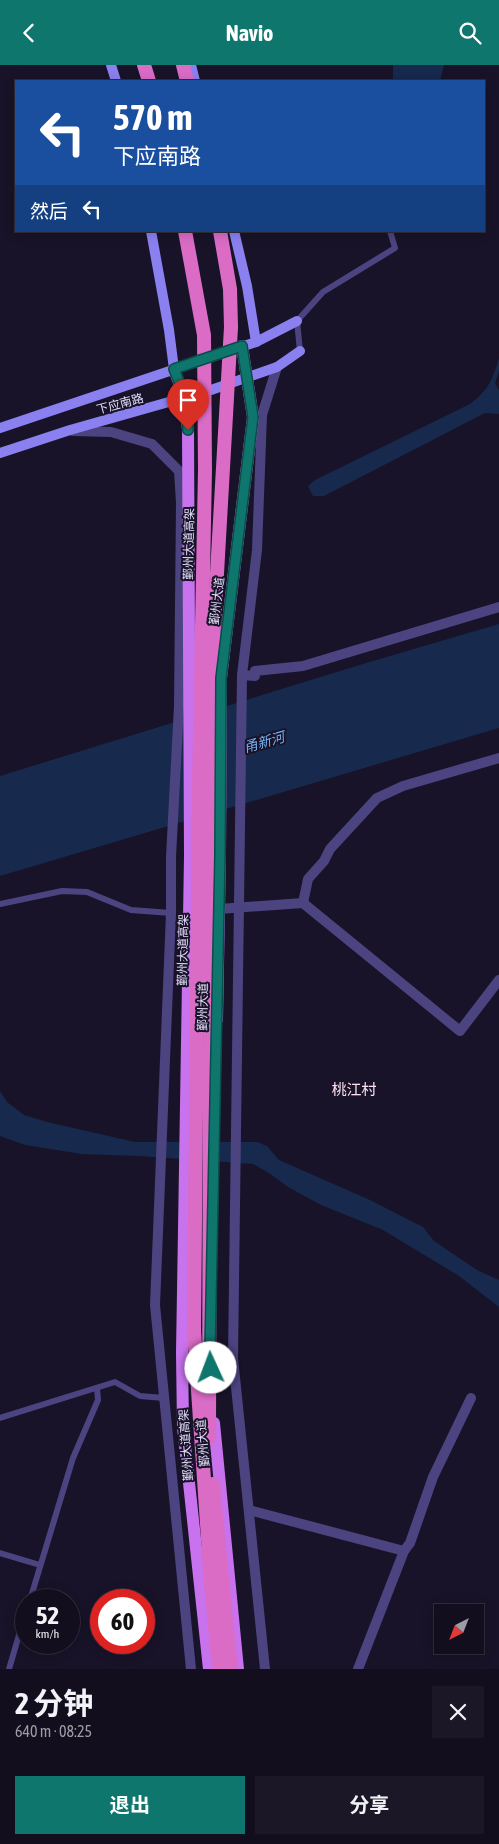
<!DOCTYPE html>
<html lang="zh">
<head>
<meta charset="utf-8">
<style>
  body { margin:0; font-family:"Asap Condensed","Noto Sans SC",sans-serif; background:#1b1727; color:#f1f3f6; height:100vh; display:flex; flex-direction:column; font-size:19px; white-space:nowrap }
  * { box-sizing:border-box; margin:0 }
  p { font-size:16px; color:#9c9ca4 }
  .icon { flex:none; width:28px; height:28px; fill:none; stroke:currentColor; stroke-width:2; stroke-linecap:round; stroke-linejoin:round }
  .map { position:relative; height:1604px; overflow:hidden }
  .panel { display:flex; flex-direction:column; background:#120e1e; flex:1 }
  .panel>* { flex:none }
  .banner { position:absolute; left:15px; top:15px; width:470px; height:152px; border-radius:0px; box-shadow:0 2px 12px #0003,0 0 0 1px #312e3c; background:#1a4fa0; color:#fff; overflow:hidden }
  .needle { width:32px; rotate:222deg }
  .fabs { position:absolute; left:434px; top:1539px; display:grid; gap:10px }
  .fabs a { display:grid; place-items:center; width:50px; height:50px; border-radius:0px; background:#120e1e; box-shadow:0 2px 12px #0003,0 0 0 1px #312e3c; font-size:25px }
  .speed { position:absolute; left:15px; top:1524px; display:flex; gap:10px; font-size:25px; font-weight:700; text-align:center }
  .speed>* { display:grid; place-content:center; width:65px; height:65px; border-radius:50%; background:#120e1e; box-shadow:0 2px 12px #0003,0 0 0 1px #312e3c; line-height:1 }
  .speed small { font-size:12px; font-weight:400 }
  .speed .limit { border:8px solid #d22; background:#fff; color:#111 }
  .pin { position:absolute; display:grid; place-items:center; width:42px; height:42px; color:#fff; margin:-51px -21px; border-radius:50% 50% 50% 0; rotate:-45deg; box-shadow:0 0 5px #0007 }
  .pin .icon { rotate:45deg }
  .me { position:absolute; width:55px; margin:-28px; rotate:358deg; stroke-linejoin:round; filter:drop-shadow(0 0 4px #0008) }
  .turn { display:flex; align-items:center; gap:18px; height:105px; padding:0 15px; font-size:22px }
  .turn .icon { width:65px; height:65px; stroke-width:2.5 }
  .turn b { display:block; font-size:35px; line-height:42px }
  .then { display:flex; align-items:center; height:48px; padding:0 15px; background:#0003; gap:10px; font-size:19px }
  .round { display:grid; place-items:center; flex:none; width:52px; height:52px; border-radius:0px; background:#1b1727 }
  .headline { display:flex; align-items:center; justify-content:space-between; height:85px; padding:0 15px }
  h1 { font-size:30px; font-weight:700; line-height:38px }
  .action { display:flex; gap:10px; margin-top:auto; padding:10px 15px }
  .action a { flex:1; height:58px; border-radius:0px; background:#0f766e; color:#fff; font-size:20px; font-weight:700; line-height:58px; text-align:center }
  .action a+a { background:#1b1727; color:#f1f3f6 }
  header { display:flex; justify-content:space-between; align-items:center; height:65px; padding:0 15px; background:#0f766e; color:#fff; font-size:22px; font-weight:700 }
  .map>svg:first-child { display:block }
</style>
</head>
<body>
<header><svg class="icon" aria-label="back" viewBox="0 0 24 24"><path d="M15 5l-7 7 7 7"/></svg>Navio<svg class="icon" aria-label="search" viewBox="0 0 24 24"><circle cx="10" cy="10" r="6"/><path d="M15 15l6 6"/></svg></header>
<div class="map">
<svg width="499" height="1604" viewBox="0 0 499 1604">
  <rect width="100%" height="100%" fill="#181328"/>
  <g fill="#17294d">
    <polygon points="393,0 444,0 440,16 393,16"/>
    <path d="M499 293V306L495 318 499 325V349L485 348 324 431H313L308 421 315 415 470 339C489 324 492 316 499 293Z"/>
    <polygon points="499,559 499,663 0,811 0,711 366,598"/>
    <polygon points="0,1026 7,1037 24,1050 47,1057 135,1077 257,1077 267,1081 279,1095 370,1135 423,1162 434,1176 477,1205 499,1215 499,1242 459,1211 383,1165 321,1140 288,1122 269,1108 253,1099 139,1091 82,1089 25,1080 0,1071"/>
  </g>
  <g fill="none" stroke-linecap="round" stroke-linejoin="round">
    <g stroke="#4b4481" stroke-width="6">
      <polyline points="300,286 297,256 323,227 395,183 390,166"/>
      <polyline points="0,839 62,826 87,827 131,845 171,848"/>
      <polyline points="0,1353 115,1317 140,1331 164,1333"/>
      <polyline points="0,1488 40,1500"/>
      <polyline points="30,1535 73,1393 98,1335 97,1323"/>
      <polyline points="9,1604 26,1546"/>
    </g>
    <g stroke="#4b4481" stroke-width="10">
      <polyline points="73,366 111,367 152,379 179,406 181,438 179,641 171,792 171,848 155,1240 191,1604"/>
      <polyline points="242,610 255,611 255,606 303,601 499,542"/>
      <polyline points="303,838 308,814 324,796 330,784 377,733 403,721 499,693"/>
      <polyline points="219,844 303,838 460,966 499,915"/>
      <polyline points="249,1445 404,1486"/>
      <polyline points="265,1604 233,1293 242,610 257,485 262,350 277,302"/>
      <polyline points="358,1604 404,1486 410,1478 433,1412 471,1333"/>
    </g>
    <g stroke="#8b80f0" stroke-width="10">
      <polyline points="111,0 116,16"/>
      <polyline points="191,0 195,16"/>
      <polyline points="151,166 169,265 174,304"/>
      <polyline points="234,166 247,221 256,277"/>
      <polyline points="0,363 256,277 297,256"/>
      <polyline points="0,388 70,365 211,325 277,302 300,286"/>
    </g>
    <g stroke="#c872ee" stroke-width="12">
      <polyline points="174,304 185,334 188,365 190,791 182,1288 183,1362 209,1604"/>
      <polyline points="217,955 220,790 221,613 253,352 242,281"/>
      <polyline points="214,1358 238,1604"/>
    </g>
    <g stroke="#da6cc6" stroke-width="14">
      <polyline points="144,0 149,16"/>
      <polyline points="183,0 187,16"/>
      <polyline points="220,166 230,224 231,262"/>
      <polyline points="222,1515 231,1604"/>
      <polyline points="211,1518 219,1604"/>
    </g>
    <g stroke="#da6cc6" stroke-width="14">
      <polyline points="185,166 204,270 205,405 199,718 194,1266 211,1518"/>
      <polyline points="209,1373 211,614 231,262"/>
      <polyline points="213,1419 222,1515"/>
    </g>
  </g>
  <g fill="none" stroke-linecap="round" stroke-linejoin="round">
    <g stroke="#0a4d48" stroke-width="12">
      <polyline id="route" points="188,365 186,334 174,304 242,281 253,352 221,613 220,790 210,1284 211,1303"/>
    </g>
    <use href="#route" stroke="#0f766e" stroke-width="9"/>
  </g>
  <g text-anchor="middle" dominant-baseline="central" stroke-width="4" stroke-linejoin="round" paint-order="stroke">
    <g font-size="12" fill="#e3defb" stroke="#181328">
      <text transform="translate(120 339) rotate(-15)">下应南路</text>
      <text transform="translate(189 479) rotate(-89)">鄞州大道高架</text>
      <text transform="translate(217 536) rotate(-83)">鄞州大道</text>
      <text transform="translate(183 885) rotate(-89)">鄞州大道高架</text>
      <text transform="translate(203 942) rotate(-89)">鄞州大道</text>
      <text transform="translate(203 1378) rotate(-95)">鄞州大道</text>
      <text transform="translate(186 1380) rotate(-94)">鄞州大道高架</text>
    </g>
    <g font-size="14" font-style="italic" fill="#78b0ef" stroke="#181328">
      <text transform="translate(264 677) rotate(-16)">甬新河</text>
    </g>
    <g font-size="15" fill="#fbe0ef" stroke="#181328">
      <text x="354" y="1024">桃江村</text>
    </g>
  </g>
</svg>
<div class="fabs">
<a><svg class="needle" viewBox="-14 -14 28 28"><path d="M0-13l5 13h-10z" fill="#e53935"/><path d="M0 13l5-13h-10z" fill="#9c9ca4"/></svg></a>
</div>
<div class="speed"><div>52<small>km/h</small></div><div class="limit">60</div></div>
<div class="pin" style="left:188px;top:365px;background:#d93025"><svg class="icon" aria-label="arrive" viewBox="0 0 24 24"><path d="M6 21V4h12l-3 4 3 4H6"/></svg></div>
<svg class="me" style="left:211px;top:1303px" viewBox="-20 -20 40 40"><circle r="19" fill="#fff"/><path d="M0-13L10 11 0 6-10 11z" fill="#0f766e"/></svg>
<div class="banner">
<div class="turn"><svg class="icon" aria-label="left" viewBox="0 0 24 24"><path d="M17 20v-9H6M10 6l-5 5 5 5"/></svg><div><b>570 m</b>下应南路</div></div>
<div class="then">然后<svg class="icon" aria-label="left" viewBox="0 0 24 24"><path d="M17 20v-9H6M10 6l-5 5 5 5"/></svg></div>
</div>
</div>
<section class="panel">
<div class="headline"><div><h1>2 分钟</h1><p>640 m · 08:25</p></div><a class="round"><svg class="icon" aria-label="close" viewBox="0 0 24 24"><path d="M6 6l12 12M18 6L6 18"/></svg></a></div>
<div class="action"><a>退出</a><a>分享</a></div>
</section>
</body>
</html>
